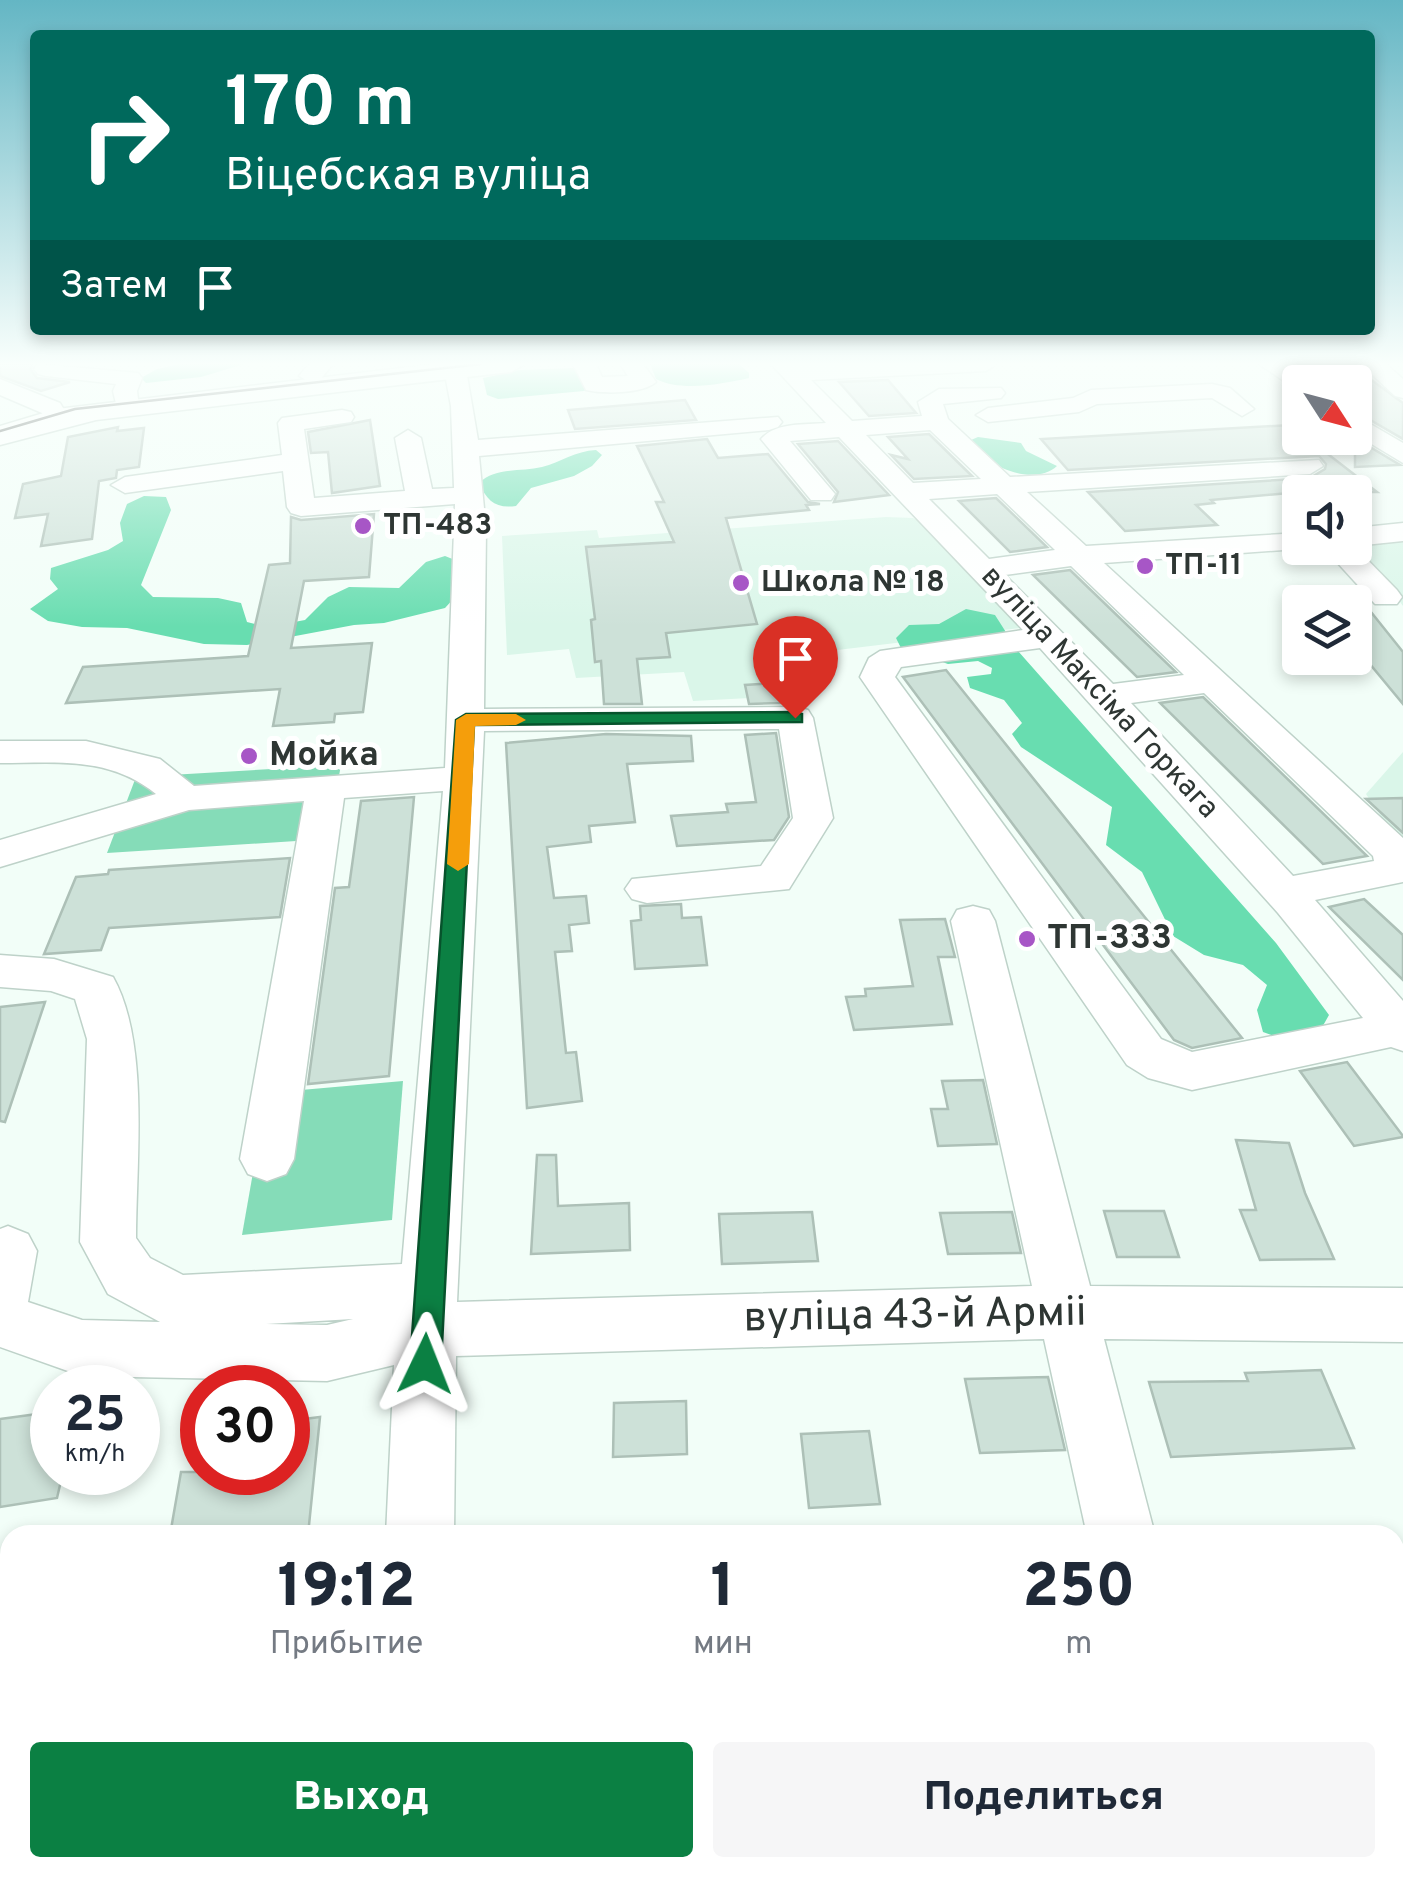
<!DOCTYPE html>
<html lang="ru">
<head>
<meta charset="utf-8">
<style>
  body { margin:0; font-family:Overpass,sans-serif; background:#f6f6f7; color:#1f2937; height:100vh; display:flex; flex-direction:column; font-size:38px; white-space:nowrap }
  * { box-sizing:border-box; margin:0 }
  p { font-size:32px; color:#747a83 }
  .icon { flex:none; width:55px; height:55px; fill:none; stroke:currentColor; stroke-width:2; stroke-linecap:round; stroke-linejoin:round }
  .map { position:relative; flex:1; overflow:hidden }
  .side { position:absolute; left:0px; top:1525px; width:1405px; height:352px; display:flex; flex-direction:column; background:#fff; border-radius:30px 30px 0 0; box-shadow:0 5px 15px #0003 }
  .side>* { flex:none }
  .guide { position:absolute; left:30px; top:30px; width:1345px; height:305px; border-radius:10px; box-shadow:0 5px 15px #0003; background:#00695c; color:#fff; overflow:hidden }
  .needle { width:65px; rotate:126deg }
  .buttons { position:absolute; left:1282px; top:365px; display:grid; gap:20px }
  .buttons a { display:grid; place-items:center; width:90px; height:90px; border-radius:10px; background:#fff; box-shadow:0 5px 15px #0003; font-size:50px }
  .speed { position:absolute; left:30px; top:1365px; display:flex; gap:20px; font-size:50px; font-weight:700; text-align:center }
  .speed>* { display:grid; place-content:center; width:130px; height:130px; border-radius:50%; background:#fff; box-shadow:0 5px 15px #0003; line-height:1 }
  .speed small { font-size:25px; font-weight:400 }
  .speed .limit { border:15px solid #d22; background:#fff; color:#111 }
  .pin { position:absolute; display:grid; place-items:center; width:85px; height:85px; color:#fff; margin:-102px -42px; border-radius:50% 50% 50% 0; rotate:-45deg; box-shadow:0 0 10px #0007 }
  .pin .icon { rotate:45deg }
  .me { position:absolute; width:110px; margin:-55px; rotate:2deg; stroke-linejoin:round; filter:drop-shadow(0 0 8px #0008) }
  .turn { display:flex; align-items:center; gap:35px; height:210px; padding:0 30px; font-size:45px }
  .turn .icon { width:130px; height:130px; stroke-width:2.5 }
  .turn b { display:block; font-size:70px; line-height:85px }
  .then { display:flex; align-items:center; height:95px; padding:0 30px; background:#0003; gap:20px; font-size:38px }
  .eta { display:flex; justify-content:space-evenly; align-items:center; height:170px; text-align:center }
  .eta b { font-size:60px; font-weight:800; line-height:70px }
  .action { display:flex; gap:20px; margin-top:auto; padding:20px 30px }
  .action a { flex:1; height:115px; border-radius:10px; background:#0b8043; color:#fff; font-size:40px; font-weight:800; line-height:115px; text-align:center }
  .action a+a { background:#f6f6f7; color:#1f2937 }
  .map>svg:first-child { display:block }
</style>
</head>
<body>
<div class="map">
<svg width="1403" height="1877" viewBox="0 0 1403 1877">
  <rect width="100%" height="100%" fill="#f2fef8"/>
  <g fill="#daf6e9">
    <polygon points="886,517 913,518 926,525 1020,628 796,655 764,665 770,684 799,682 803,695 693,701 684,672 576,678 569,649 507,655 502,536 597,530 599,538"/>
    <polygon points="1403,540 1403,606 1359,545"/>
    <polygon points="1403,752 1403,849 1366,794"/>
  </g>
  <g fill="#85dcb8">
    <polygon points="341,765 327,839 107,853 136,777"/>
    <polygon points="403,1081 392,1220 242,1235 267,1093"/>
  </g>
  <g fill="#68ddb0">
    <polygon points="181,364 244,364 201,377 146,383 141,378 157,369"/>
    <path d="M650 364H739L749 373V378C722 384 681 392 656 379Z"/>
    <polygon points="573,368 583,371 588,389 584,391 498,399 487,395 483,378 520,370"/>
    <path d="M978 437 1021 443 1026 451 1057 466C1033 488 982 465 971 440Z"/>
    <path d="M596 450 602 455 592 466 574 476 531 488 516 506C496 509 487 501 479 483 495 467 521 472 542 467 561 462 575 451 596 450Z"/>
    <polygon points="144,496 166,497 171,510 141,585 153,597 218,598 241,603 247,622 267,627 305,620 328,597 349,587 399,588 426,562 445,556 460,562 456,596 445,608 384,623 354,625 247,645 204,644 127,628 82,627 48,621 30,609 58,589 50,579 51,568 108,550 123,541 120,523 127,504"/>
    <polygon points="966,609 995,615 1018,651 1276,943 1329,1015 1316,1038 1288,1041 1263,1032 1257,1010 1267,985 1243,965 1204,955 1173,936 1142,872 1106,845 1112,807 1021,747 1012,734 1022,723 1004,700 970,688 967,677 991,674 992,668 978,661 948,664 901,648 896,638 909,625 939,624"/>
  </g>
  <g fill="#cde1d8" stroke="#adc0b7" stroke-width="2.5">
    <polygon points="0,364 33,364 30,369 37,378 70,382 41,391 0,376"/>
    <polygon points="1355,368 1403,403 1403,439 1355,411"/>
    <polygon points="888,380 916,413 869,416 839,382"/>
    <polygon points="685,400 696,420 575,429 568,410"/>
    <polygon points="370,420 380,486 332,493 328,452 311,453 308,432"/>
    <polygon points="1291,425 1300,432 1300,438 1307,438 1377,492 1300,492 1211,500 1214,503 1196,505 1217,525 1125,531 1088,492 1310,478 1325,469 1326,464 1319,456 1068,470 1041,439"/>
    <polygon points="118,427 117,431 144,428 139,467 117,470 116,478 99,481 92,539 41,546 48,514 15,518 23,484 61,476 68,437"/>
    <polygon points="929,434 972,476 914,479 891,455 908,459 888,437"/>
    <polygon points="1355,438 1400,465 1355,467"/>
    <polygon points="707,439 718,458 768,454 808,502 820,504 806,505 809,510 726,518 757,624 666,633 670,657 637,659 642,704 604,704 601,661 595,662 591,620 595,619 586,547 674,542 656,502 664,502 637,446"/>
    <polygon points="838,441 889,495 834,502 838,492 798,444"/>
    <polygon points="996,498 1047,547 1010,552 959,501"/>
    <polygon points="374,514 369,577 304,581 291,648 372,643 363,712 335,714 334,722 273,726 280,689 66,703 83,667 248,656 269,565 290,563 291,517 301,520"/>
    <polygon points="1070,570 1176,672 1137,677 1033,575"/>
    <polygon points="1355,592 1403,652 1403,704 1355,646"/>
    <polygon points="946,670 1242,1038 1192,1048 1174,1040 903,677"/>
    <polygon points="777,683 781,703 749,704 745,685"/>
    <polygon points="1203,697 1367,856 1323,864 1160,703"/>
    <polygon points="776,733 789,817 774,840 677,846 671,816 728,812 726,804 756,802 745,735"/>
    <polygon points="606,734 691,736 693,761 627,764 635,822 589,826 591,842 547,847 554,898 586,896 589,923 569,925 572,951 555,952 566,1053 576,1052 582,1101 527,1108 506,743"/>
    <polygon points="414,797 389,1076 308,1084 335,888 349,887 361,801"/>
    <polygon points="1403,798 1403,833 1366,799"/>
    <polygon points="290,858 280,917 109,928 101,950 44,954 76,877 108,874 109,870"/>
    <polygon points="1364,899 1403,935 1403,980 1329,907"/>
    <polygon points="681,904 682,918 701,917 707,965 635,969 631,921 641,920 640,906"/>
    <polygon points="945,919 955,957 938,957 952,1024 854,1030 846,997 866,996 865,989 913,986 900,920"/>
    <polygon points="45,1002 5,1122 0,1121 0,1007"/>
    <polygon points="1347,1062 1403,1136 1403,1137 1354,1146 1300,1071"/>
    <polygon points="983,1080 997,1144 938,1146 931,1109 948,1109 942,1081"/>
    <polygon points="1236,1140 1289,1143 1305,1193 1334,1259 1260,1260 1240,1210 1256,1210"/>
    <polygon points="537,1155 556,1155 558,1206 629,1203 630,1250 531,1254"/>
    <polygon points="1104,1211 1164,1211 1179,1257 1117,1257"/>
    <polygon points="812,1212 818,1261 722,1264 719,1214"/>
    <polygon points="1012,1212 1021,1253 948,1254 940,1213"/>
    <polygon points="1321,1370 1354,1448 1171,1457 1149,1382 1248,1381 1245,1373"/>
    <polygon points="1048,1377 1065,1450 980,1453 965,1379"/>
    <polygon points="686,1401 687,1454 613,1457 614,1403"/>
    <polygon points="52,1412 52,1472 63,1472 57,1498 0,1507 0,1419"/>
    <polygon points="320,1417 308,1535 170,1535 181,1472 288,1472 288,1421"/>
    <polygon points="869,1431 880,1504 809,1508 801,1434"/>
  </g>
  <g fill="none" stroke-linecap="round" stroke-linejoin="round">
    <g stroke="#bed2c9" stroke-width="3">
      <g id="minor">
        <polygon points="38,364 138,373 142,378 137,391 139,407 136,412 118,412 113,391 116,384 46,376 38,374 34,369"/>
        <polygon points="309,364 333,364 319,381 311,383 299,376"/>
        <path d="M443 364H465L478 440 778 417 782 422 778 427 769 430 479 456 486 529 484 709 795 707 808 710 813 718 833 818 789 889 647 903 632 899 625 889 632 879 761 866 793 818 779 729 484 731 457 1302 1032 1286 951 921 957 910 973 906 989 910 995 921 1090 1286 1403 1288V1342L1104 1339 1155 1535H1087L1044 1339 456 1356 454 1535H386L394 1365 327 1381 82 1376 0 1347V1229L8 1226 28 1234 37 1251 28 1302 82 1320 160 1322 108 1294 80 1242 87 1039 75 999 51 991 0 987V955L54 959 113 977C150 1042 136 1163 136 1238L150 1258 183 1275 402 1264 443 791 344 798 294 1159 286 1174 267 1181 248 1174 240 1159 304 801 189 810 0 867V840L156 794C109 756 58 763 0 763V741H86L160 759 194 786 445 768 455 504 301 516 291 513 287 507 283 471 125 493 111 485 125 477 282 455 278 423 282 418 342 410 351 412 354 417 351 422 304 429 314 498 405 491 395 438 408 430 421 438 432 489 454 488 451 406ZM353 1319 327 1325 266 1324Z"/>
        <path d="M573 364H596L602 377 628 376 620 364H643L656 382C642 394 604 394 586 390Z"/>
        <path d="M771 364H997L986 371 811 380 852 421 922 416 918 402 939 389 1001 388 1005 393 1001 398 943 404 948 419 1010 477 1319 460 1323 466 1310 474 1027 492 1086 546 1300 533V548H1311L1104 563 1403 838V882L1315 900 1403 1001V1051L1391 1047 1192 1090 1148 1078 1127 1065 860 677 869 658 880 651 1023 630 839 437 790 441 835 494 831 500H811L761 439C776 422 804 425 826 423ZM930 430 981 479 913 483 866 435ZM997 494 1055 550 989 559 929 499ZM1071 566 1184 675 1113 684 1005 575ZM1040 648 1278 913 1363 1018 1192 1052 1161 1039 895 677 901 667ZM1204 693 1373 856 1374 861 1293 876 1131 703Z"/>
        <polygon points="1259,364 1285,364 1310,382 1300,382 1300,392"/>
        <polygon points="1361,364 1386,364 1403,379 1403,398 1395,396"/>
        <polygon points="0,379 60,403 69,418 57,425 48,423 42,413 0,395"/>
        <polygon points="1212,384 1230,388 1254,409 1242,416 1212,398 1097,404 1079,412 988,422 976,415 988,408 1073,398 1091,390"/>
        <polygon points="1355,415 1403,443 1403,463 1355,434"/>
        <polygon points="1403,523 1403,541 1355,546 1355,528"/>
        <polygon points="1355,547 1397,590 1402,597 1397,604 1375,604 1324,548"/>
        <polygon points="371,1868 451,1868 452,1877 370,1877"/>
        <polygon points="1166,1868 1246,1868 1249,1877 1167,1877"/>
      </g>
    </g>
    <g stroke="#bed2c9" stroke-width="3">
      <polygon id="major" points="435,364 525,364 511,372 96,420 0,445 0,426 57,409"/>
    </g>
    <use href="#minor" fill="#fff" fill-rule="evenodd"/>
    <use href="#major" fill="#fff" fill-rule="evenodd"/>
    <polyline stroke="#4e5653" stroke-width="2.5" points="0,431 75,409 481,364"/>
  </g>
  <linearGradient id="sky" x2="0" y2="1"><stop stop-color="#64b6c4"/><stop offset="0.58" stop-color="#f9fffc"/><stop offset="1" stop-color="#f9fffc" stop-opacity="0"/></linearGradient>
  <rect width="1403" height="627" fill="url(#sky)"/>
  <polygon fill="#0b8043" stroke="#07532c" stroke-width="2.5" points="795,712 802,714 802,722 474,725 441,1364 436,1374 425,1379 414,1374 410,1364 456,720 466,714"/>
  <polygon fill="#f59e0b" points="466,714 516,714 526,720 516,725 475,726 469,864 458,871 447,864 456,720"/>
  <g fill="#a756c6" stroke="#fff" stroke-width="4">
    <circle cx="363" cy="526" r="10"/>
    <circle cx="1145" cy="566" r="10"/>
    <circle cx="741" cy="583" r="10"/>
    <circle cx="249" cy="756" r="10"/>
    <circle cx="1027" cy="939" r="10"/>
  </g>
  <g text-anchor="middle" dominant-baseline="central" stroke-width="10" stroke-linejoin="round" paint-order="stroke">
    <g font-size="30" font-weight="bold" fill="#2e3633" stroke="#fff" text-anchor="start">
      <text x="383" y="526">ТП-483</text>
      <text x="1165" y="566">ТП-11</text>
      <text x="761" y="583">Школа № 18</text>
    </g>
    <g font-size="30" fill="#2e3633" stroke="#fff">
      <text transform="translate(1099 693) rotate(47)">вуліца Максіма Горкага</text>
    </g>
    <g font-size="35" font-weight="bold" fill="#2e3633" stroke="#fff" text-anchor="start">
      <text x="269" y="756">Мойка</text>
      <text x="1047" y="939">ТП-333</text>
    </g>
    <g font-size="42" fill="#2e3633" stroke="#fff">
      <text transform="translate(915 1317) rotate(-1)">вуліца 43-й Арміі</text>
    </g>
  </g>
</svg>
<div class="buttons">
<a><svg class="needle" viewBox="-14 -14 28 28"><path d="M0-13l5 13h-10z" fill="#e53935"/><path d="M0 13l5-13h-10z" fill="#747a83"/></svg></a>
<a><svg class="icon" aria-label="sound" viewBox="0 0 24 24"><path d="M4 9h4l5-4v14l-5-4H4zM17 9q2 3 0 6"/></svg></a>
<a><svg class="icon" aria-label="layers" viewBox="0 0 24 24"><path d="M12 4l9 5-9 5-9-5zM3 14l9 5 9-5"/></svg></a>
</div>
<div class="speed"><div>25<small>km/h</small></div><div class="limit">30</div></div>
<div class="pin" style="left:795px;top:718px;background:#d93025"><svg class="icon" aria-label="arrive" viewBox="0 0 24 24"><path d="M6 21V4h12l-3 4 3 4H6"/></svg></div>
<svg class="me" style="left:425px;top:1364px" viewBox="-20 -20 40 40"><path d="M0-17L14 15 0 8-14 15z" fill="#0b8043" stroke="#fff" stroke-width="4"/></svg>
<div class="guide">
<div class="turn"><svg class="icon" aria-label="right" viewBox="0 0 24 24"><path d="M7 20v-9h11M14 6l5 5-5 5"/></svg><div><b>170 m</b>Віцебская вуліца</div></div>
<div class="then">Затем<svg class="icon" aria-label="arrive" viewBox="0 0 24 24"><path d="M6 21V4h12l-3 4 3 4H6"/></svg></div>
</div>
<section class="side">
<div class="eta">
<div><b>19:12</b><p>Прибытие</p></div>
<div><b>1</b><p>мин</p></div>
<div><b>250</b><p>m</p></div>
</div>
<div class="action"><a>Выход</a><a>Поделиться</a></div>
</section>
</div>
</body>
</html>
